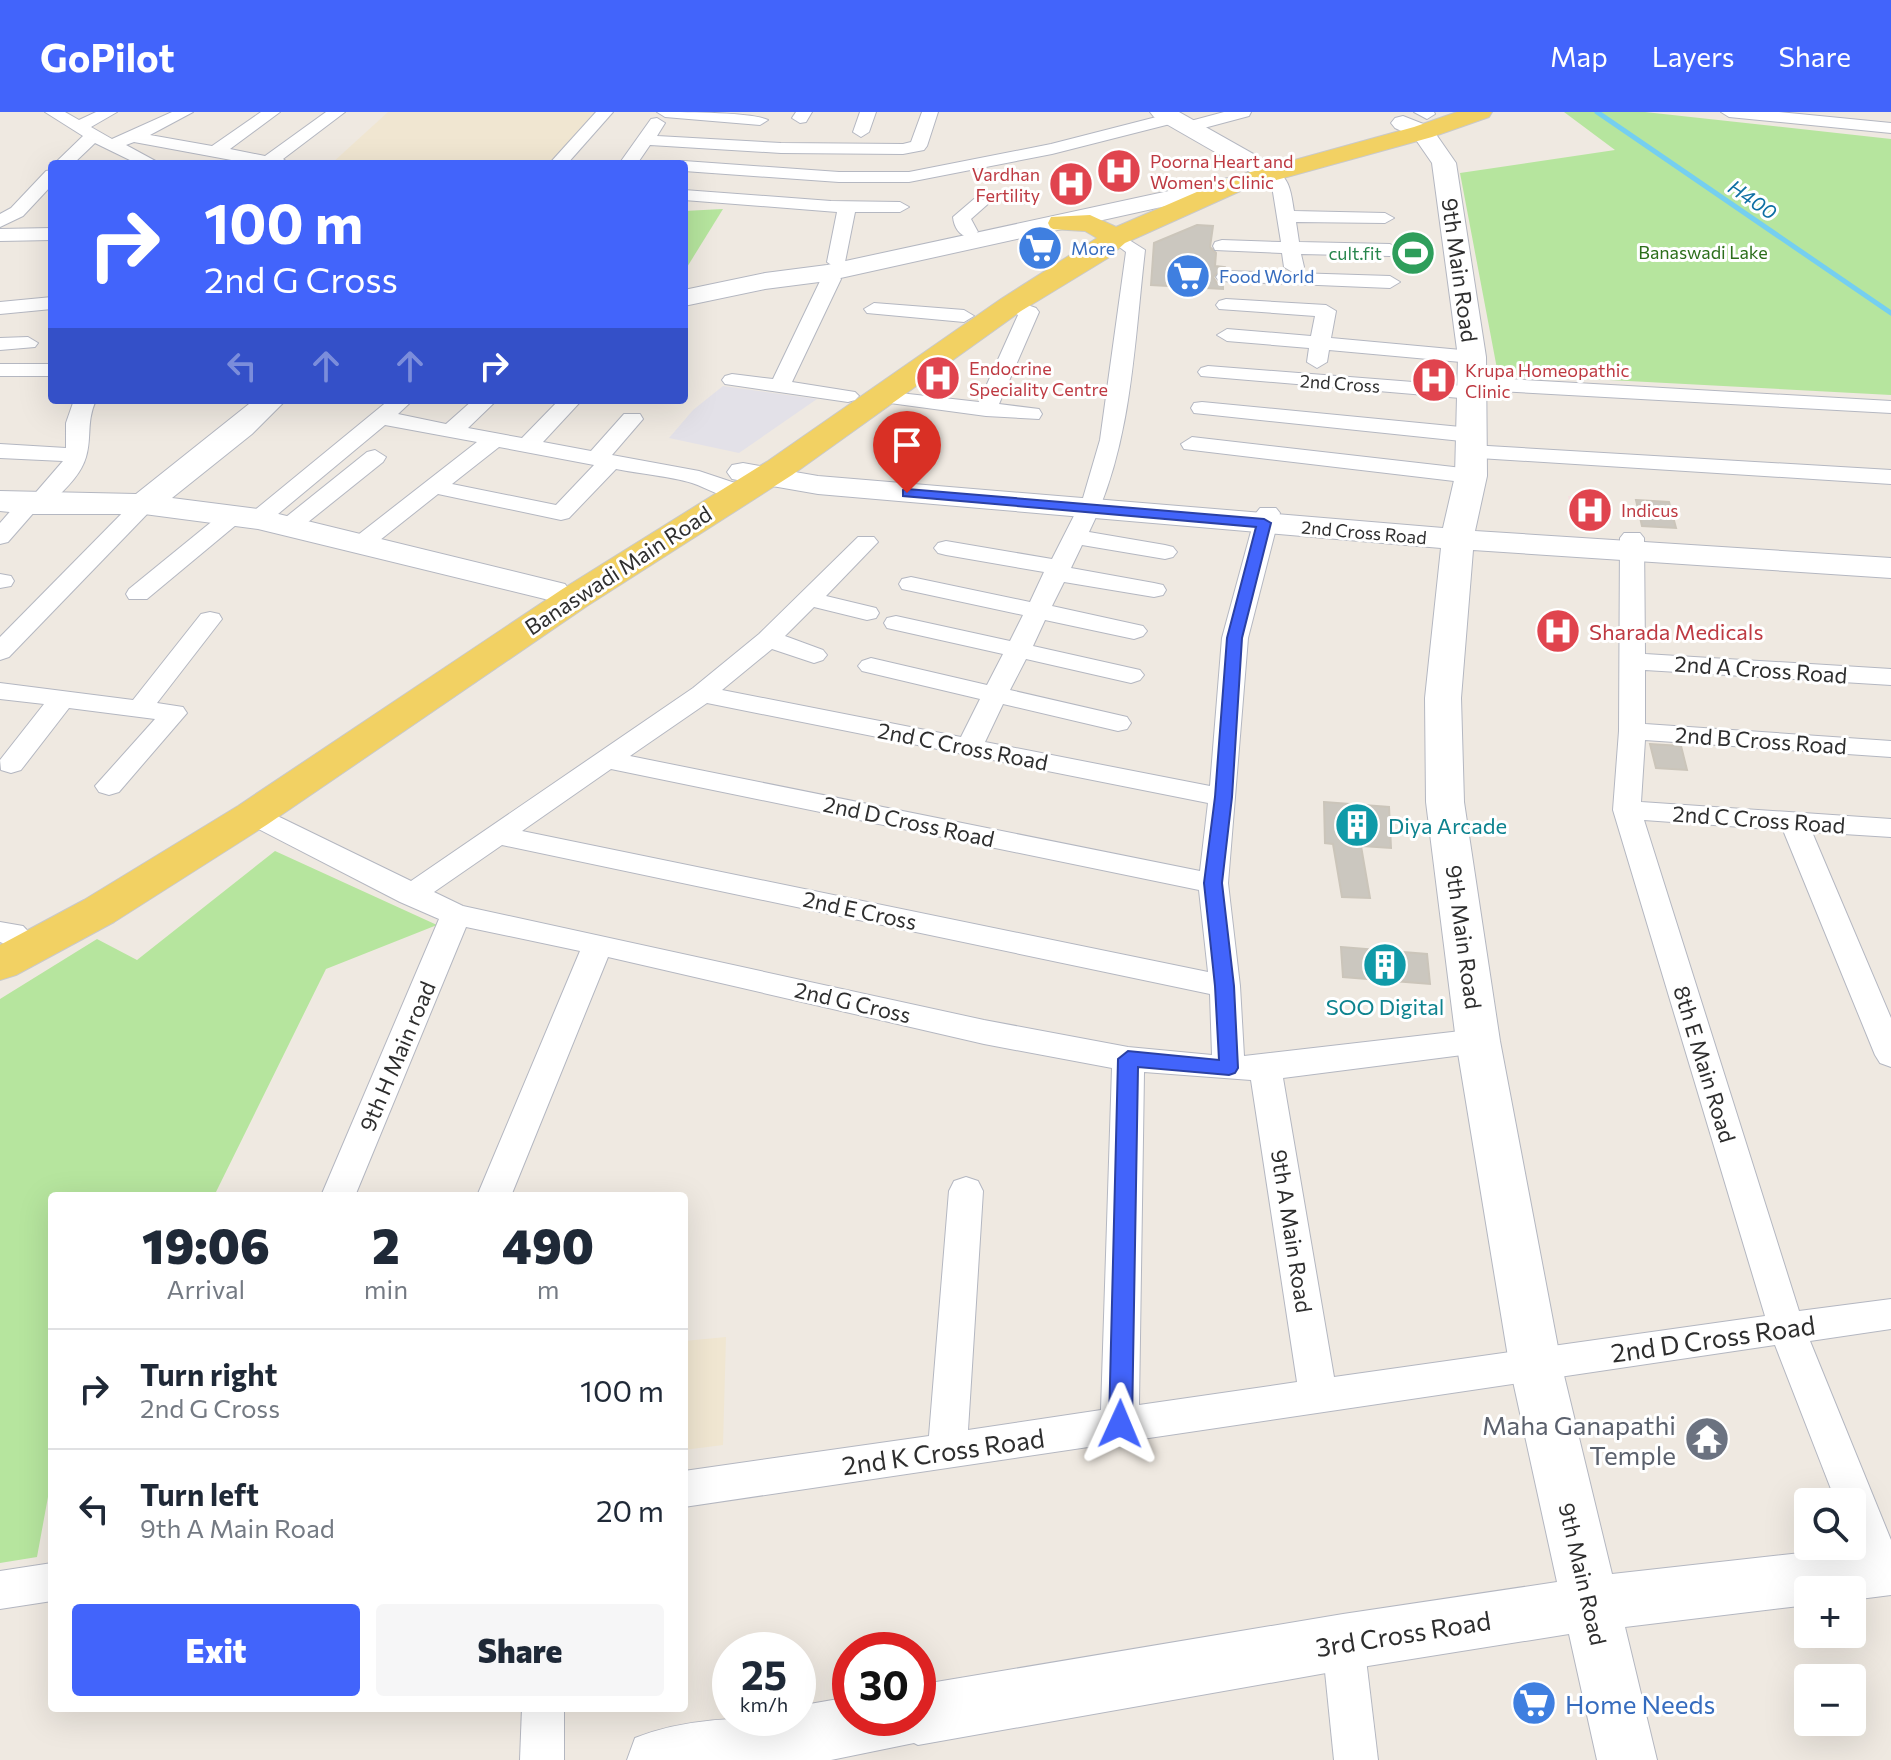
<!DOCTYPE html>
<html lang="en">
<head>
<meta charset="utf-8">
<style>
  body { margin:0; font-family:Commissioner,sans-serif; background:#f6f6f7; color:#1f2937; height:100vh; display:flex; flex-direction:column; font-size:30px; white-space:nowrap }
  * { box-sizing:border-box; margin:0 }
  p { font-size:26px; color:#747a83 }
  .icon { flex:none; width:44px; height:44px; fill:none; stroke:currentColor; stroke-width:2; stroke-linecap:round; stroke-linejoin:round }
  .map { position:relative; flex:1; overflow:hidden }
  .panel { position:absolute; left:48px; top:1080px; width:640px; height:520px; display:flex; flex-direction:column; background:#fff; border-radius:8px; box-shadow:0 8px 32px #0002 }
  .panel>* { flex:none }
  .hud { position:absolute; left:48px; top:48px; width:640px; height:244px; border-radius:8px; box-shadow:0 8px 32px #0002; background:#4264fb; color:#fff; overflow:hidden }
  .tools { position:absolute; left:1794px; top:1376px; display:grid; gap:16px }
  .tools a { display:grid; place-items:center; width:72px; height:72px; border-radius:8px; background:#fff; box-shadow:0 8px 32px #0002; font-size:40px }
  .speed { position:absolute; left:712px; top:1520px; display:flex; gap:16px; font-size:40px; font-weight:700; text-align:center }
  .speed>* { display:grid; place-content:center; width:104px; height:104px; border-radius:50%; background:#fff; box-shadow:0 8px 32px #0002; line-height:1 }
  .speed small { font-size:20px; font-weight:400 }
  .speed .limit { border:12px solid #d22; background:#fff; color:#111 }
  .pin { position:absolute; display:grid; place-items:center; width:68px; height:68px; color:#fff; margin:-82px -34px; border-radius:50% 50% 50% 0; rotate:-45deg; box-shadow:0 0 8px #0007 }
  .pin .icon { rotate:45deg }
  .me { position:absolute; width:88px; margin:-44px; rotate:1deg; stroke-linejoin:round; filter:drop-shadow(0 0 6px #0008) }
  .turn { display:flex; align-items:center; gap:28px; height:168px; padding:0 24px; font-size:36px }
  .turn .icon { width:104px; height:104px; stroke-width:2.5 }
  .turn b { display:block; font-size:56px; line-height:68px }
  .lanes { display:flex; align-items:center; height:76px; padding:0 24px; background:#0003; justify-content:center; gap:40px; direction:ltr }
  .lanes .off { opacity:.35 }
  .eta { display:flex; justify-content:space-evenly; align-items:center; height:136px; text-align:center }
  .eta b { font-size:48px; font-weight:800; line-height:56px }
  .button { display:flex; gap:16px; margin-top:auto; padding:16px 24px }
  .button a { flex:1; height:92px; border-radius:8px; background:#4264fb; color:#fff; font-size:32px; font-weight:800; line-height:92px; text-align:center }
  .button a+a { background:#f6f6f7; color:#1f2937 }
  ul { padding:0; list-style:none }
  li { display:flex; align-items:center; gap:24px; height:120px; padding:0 24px; border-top:2px solid #e0e1e3 }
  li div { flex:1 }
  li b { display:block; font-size:30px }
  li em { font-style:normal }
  header { display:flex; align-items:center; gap:48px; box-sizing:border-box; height:112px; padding:0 40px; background:#4264fb; color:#fff }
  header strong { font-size:38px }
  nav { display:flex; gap:44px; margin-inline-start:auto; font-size:28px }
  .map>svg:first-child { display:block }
</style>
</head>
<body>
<header>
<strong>GoPilot</strong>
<nav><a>Map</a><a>Layers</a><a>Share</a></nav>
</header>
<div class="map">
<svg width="1891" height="1648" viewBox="0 0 1891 1648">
  <rect width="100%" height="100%" fill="#efe9e1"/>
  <polygon fill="#e3e1e8" points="723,274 817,287 739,341 669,326 693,298"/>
  <g fill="#f0e6d1">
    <polygon points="388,0 598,0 552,52 331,52"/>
    <polygon points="726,1225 723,1333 684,1338 684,1229"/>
  </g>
  <g fill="#f5dfe0">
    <polygon points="1568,384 1606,387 1611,411 1573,409"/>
    <polygon points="1537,510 1574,511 1580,529 1542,527"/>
  </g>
  <g fill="#b6e59e">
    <polygon points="1564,0 1645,0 1891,27 1891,283 1498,262 1460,61 1615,38"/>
    <polygon points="723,97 684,160 684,99"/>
    <polygon points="275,739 437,813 326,857 214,1084 52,1084 52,1363 37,1445 0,1451 0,887 97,827 137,848"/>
  </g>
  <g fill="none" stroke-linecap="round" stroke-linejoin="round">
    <polyline stroke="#75cff0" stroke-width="5" points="1597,0 1891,201"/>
  </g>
  <g fill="#cbc7bf" stroke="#cbc5ba" stroke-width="2">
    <polygon points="1197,113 1213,114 1210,135 1216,141 1215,154 1224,155 1213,165 1217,171 1223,172 1223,177 1151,173 1154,131"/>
    <polygon points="1636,388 1669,390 1676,416 1642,414"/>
    <polygon points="1650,632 1681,634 1687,658 1656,656"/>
    <polygon points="1324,690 1389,695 1391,736 1361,734 1370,786 1342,785 1333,732 1325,731"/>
    <polygon points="1341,835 1427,842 1430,872 1343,865"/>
  </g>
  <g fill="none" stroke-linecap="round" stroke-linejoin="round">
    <g stroke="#b4b7c1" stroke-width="2">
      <g id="street">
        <polygon points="45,0 65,0 79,8 96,0 117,0 91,15 112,27 172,0 193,0 150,23 212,34 261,0 280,0 230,37 265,44 326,0 345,0 283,47 290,52 253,52 134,30 126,33 161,52 138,52 95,31 73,52 54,52 83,24"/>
        <polygon points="596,0 613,0 567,52 549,52"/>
        <path d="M657 0C681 0 752 0 768 8L760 13 665 5Z"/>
        <polygon points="796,0 812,0 806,10 800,11 792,6"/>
        <polygon points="860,0 876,0 869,20 861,25 853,20"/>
        <polygon points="922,0 938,0 927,34 924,38 903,42 781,41 650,33 637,52 619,52 651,7 657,6 665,11 657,24 781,31 903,32 911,30"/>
        <polygon points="1224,0 1251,0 1249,4 1189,20 1181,15 1183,11"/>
        <polygon points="1414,0 1434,0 1435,2 1427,7"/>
        <polygon points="1721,0 1779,0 1891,11 1891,21 1729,5"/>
        <polygon points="1172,1 1178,2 1180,6 1178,10 1052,42 909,70 839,70 684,59 684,52 677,52 684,49 839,60 909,60 1051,32"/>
        <path d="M1271 57C1290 63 1291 81 1294 99L1385 101 1394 106 1385 111 1296 110 1299 130 1390 132 1399 138 1390 144 1301 142 1304 155 1294 161 1284 155 1282 141 1215 138 1213 134 1215 130 1222 128 1281 130 1272 74 1262 62Z"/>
        <polygon points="52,58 52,73 23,104 0,115 0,102 11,96 46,59"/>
        <polygon points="684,78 831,89 900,90 909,95 900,100 855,100 845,150 836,156 827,150 837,100 684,88"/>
        <path d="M980 86 989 91 971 107 978 120 969 126C959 123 954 115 953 105L974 87Z"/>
        <polygon points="52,116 52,128 0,129 0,117"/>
        <path d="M1115 119 1145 138C1134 233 1132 333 1089 420L1165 433 1173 435 1177 440 1173 445 1165 447 1082 433 1071 456 1154 471 1163 473 1166 478 1163 483 1154 485 1064 470 1052 494 1143 514 1147 519 1143 524 1134 527 1045 508 1033 534 1140 558 1144 563 1140 568 1131 571 1026 547 1010 578 1127 605 1131 611 1127 617 1118 619 1003 592 985 630 1210 674 1222 526 1256 401 1260 396H1276L1280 401 1248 526 1228 771 1240 874 1244 944 1478 917 1489 921 1494 929 1489 937 1478 941 1283 966 1334 1265 1765 1204 1613 698 1619 619 1620 426 1624 421H1640L1644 426 1645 542 1891 557V573L1645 558V612L1891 629V645L1645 628 1641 690 1891 707V725L1812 720 1891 906V955L1880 951 1875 943 1783 718 1644 708 1799 1199 1891 1187V1217L1810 1229 1891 1428V1474L1883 1477 1869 1471 1852 1430V1390H1836L1775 1233 684 1395V1359L929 1324 949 1079 954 1069 966 1065 978 1069 983 1079 968 1318 1101 1298 1112 956 984 932 608 845 511 1084H477L580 839 466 815 355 1084H321L439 807 400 790 243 709 239 703 243 697 253 694 263 697 411 769 693 576 759 522 858 425H874L878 430 826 484 876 496 879 501 876 506 867 508 814 495 785 524 823 538 827 543 823 548 814 551 772 537 722 578 961 625 980 587 862 559 858 554 862 549 871 546 987 573 1003 542 887 516 884 511 887 506 896 504 1010 529 1023 503 902 477 899 472 902 467 911 465 1030 490 1044 460 946 443 938 441 934 436 938 431 946 429 1052 447 1083 386 1100 328 1126 140 1106 125ZM707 591 1208 691 1200 759 630 644ZM611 657 1199 778 1208 860 522 719ZM502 733 1210 882 1212 943 1128 935 984 908 463 794 434 780ZM1144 960 1251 968 1297 1270 1139 1293Z"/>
        <polygon points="827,155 834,157 841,167 792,270 855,280 859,284 855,288 848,290 725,272 722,268 725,264 732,262 773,267 821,167 817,161"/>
        <polygon points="1226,159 1390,164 1400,170 1390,176 1219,169 1216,165 1219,161"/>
        <polygon points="52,185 52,197 0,202 0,190"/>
        <polygon points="1011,187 1036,196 1039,200 999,292 1039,297 1042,302 1039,307 986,304 875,289 871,285 875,281 882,279 979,290 1018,203 1001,193"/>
        <polygon points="1226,187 1326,193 1336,199 1331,226 1472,239 1482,245 1472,251 1329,238 1327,250 1317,256 1307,250 1309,236 1227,229 1217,223 1227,217 1311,224 1315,204 1219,197 1216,193 1219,189"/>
        <polygon points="874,191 964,198 974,204 964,210 867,201 864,197"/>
        <polygon points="28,225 38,231 35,235 0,238 0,226"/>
        <rect x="0" y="252" width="52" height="12"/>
        <polygon points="1208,254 1464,274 1462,271 1465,267 1472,265 1891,289 1891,301 1480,278 1483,281 1479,285 1472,287 1201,264 1198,260 1201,256"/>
        <path d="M74 288H96C86 310 92 325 86 345 80 366 60 381 46 397L36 398 8 430 0 432V411L21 387 31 386 63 349 0 346V332L66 336V311Z"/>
        <path d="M389 288H413L398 302 446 312 473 288H497L468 316 522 326 559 288H582L543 330 591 339 624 302H640L643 307 612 343 699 359 747 375 750 380 747 385C727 390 710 377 692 371 668 364 641 362 616 357L569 406 561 408 438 382 370 436H354L350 431 354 426 477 330 385 313 266 412H250L246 407 250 402ZM499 335 594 353 556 393 452 372Z"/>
        <polygon points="1202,290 1471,316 1482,323 1471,330 1194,301 1191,296 1194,291"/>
        <polygon points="1192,325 1471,357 1482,364 1471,371 1184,337 1181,332"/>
        <polygon points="1471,333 1891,358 1891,372 1463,345 1460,340"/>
        <polygon points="375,338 386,345 383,350 297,419 281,419 277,414 281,409 367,340"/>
        <polygon points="144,385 152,387 155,392 152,397 9,545 0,548 0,525 136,387"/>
        <polygon points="234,396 242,398 246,403 242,408 147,487 129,487 126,482 129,477 226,398"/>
        <polygon points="0,462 11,464 14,469 11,474 0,476"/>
        <polygon points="210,500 219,502 222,507 157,591 183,595 187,601 119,680 109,683 99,680 95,674 155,607 69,596 21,658 11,661 1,658 0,648 44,592 0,587 0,571 133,588 201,502"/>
        <path d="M0 810 23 814 44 836 40 843C20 849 16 836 0 830Z"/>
        <polygon points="52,1451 52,1489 0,1497 0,1459"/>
        <polygon points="1343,1510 1358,1516 1364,1530 1378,1648 1334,1648 1322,1530 1328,1516"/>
        <polygon points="522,1596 564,1596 564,1648 520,1648"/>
      </g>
    </g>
    <g stroke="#b4b7c1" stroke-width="2">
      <g id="secondary">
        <polygon points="1150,0 1179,0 1280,57 1283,62 1280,67 1262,67 1154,5"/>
        <path d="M1403 4 1431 15 1456 51 1486 245 1487 364 1475 419 1891 446V466L1473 438 1461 586 1464 690 1500 929 1561 1251 1612 1462 1891 1431V1483L1852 1488V1478H1808V1493L1625 1515 1657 1648H1597L1569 1522 1343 1558 918 1633 914 1631 831 1648H627L635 1626C688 1605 743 1606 798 1606V1594L850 1585V1606H918V1573L1343 1502 1557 1470 1509 1251 1456 929 1426 690 1425 586 1441 436 818 382 743 369 732 367 727 360 732 353 743 351 818 364 1443 416 1455 364 1458 245 1432 51 1414 25 1395 16 1391 11 1395 6Z"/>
        <polygon points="1238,64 1247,66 1250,71 1247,76 827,169 765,177 684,194 684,178 765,161 827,153"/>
        <polygon points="254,288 286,288 252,322 172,386 258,397 565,472 570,479 565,486 553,489 258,417 144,402 29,402 0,399 0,379 136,382"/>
      </g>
    </g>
    <g stroke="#c9c9c9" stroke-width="2">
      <polygon id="primary" points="1457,0 1492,0 1489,5 1432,25 1247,76 1125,131 1108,146 1021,199 792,363 587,494 268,712 114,810 16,863 0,868 0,833 84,788 238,694 561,478 768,349 1001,187 1097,126 1085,119 1051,117 1048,111 1051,105 1090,103 1116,115 1229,66 1414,15"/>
    </g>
    <use href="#street" fill="#fff" fill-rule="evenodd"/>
    <use href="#secondary" fill="#fff" fill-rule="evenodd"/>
    <use href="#primary" fill="#f2d163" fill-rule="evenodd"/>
  </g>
  <polygon fill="#4264fb" stroke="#2b41a3" stroke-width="2" points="907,377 1264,407 1271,411 1242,526 1232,685 1222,771 1234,874 1238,956 1235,961 1229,963 1138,955 1132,1312 1128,1319 1120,1322 1112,1319 1109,1312 1118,947 1128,939 1219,948 1215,874 1204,771 1215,685 1227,526 1256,415 903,384 903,378"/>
  <defs>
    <g id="hospital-disc" transform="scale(2.3)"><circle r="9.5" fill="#e0444e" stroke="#fff"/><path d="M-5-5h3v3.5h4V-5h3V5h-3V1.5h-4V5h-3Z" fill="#fff"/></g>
    <g id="supermarket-disc" transform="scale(2.3)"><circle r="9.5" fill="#3f7fe0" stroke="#fff"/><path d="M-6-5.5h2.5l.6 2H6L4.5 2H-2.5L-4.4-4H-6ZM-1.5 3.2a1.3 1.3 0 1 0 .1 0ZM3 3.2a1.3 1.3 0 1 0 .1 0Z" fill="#fff"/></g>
    <g id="stadium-disc" transform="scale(2.3)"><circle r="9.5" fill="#2e9e5b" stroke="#fff"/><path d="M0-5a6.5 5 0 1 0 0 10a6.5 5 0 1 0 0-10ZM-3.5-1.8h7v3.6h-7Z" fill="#fff"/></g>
    <g id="building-disc" transform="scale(2.3)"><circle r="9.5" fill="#0f9aa8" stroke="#fff"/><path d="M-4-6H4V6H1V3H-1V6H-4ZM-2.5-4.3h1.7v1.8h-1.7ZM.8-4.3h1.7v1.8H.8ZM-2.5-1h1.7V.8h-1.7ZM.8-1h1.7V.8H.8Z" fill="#fff"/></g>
    <g id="temple-disc" transform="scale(2.3)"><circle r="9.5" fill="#6b7280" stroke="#fff"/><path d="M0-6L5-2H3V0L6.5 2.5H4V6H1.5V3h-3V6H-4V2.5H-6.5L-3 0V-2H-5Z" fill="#fff"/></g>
  </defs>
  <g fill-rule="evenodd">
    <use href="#hospital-disc" x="1119" y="59"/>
    <use href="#hospital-disc" x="1071" y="72"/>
    <use href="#supermarket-disc" x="1040" y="136"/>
    <use href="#stadium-disc" x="1413" y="141"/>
    <use href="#supermarket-disc" x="1188" y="164"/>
    <use href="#hospital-disc" x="938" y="266"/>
    <use href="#hospital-disc" x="1434" y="268"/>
    <use href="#hospital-disc" x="1590" y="398"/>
    <use href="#hospital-disc" x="1558" y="519"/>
    <use href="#building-disc" x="1357" y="713"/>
    <use href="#building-disc" x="1385" y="853"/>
    <use href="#temple-disc" x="1707" y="1327"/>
    <use href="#supermarket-disc" x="1534" y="1591"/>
  </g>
  <g text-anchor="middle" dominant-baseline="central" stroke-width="6" stroke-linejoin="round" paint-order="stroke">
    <g font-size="18" fill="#be3a42" stroke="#fff" text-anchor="start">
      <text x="1150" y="49">Poorna Heart and<tspan x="1150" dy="21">Women's Clinic</tspan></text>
      <text x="1040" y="62" text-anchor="end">Vardhan<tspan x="1040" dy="21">Fertility</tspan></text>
      <text x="969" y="256">Endocrine<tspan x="969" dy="21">Speciality Centre</tspan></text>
      <text x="1465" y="258">Krupa Homeopathic<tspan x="1465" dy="21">Clinic</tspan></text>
      <text x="1621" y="398">Indicus</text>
    </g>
    <g font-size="18" fill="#366cbe" stroke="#fff" text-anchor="start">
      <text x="1071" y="136">More</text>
      <text x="1219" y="164">Food World</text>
    </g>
    <g font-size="18" fill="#2c6e1b" stroke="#fff">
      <text x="1703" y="140">Banaswadi Lake</text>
    </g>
    <g font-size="18" fill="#27864d" stroke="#fff" text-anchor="end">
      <text x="1382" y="141">cult.fit</text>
    </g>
    <g font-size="18" fill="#2e2e2e" stroke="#fff">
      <text transform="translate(1340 271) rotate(4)">2nd Cross</text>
      <text transform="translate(1364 420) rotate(5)">2nd Cross Road</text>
    </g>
    <g font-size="20" font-style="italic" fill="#0d6fa3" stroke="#fff">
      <text transform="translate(1753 87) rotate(34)">H400</text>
    </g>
    <g font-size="22" fill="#2e2e2e" stroke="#fff">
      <text transform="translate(1460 158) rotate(82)">9th Main Road</text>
      <text transform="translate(618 458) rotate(-33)">Banaswadi Main Road</text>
      <text transform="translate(1761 557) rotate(4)">2nd A Cross Road</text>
      <text transform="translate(1761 628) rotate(4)">2nd B Cross Road</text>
      <text transform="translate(963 634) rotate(11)">2nd C Cross Road</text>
      <text transform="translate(1759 707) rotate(4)">2nd C Cross Road</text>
      <text transform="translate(909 709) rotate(12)">2nd D Cross Road</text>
      <text transform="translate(860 798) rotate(12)">2nd E Cross</text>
      <text transform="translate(1464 825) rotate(82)">9th Main Road</text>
      <text transform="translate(853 890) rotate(13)">2nd G Cross</text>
      <text transform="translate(397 944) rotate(-67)">9th H Main road</text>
      <text transform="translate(1705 952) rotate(73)">8th E Main Road</text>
      <text transform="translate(1292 1119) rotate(81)">9th A Main Road</text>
      <text transform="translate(1583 1462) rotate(77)">9th Main Road</text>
    </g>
    <g font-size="22" fill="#be3a42" stroke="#fff" text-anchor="start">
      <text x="1589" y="519">Sharada Medicals</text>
    </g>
    <g font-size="22" fill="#0d838f" stroke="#fff" text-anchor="start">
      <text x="1388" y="713">Diya Arcade</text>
      <text x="1385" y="894" text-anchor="middle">SOO Digital</text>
    </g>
    <g font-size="26" fill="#2e2e2e" stroke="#fff">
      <text transform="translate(1713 1226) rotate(-8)">2nd D Cross Road</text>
      <text transform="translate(943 1339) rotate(-8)">2nd K Cross Road</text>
      <text transform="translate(1403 1521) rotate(-9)">3rd Cross Road</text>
    </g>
    <g font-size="26" fill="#5b616d" stroke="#fff" text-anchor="end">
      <text x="1676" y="1312">Maha Ganapathi<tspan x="1676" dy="30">Temple</tspan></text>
    </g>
    <g font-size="26" fill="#366cbe" stroke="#fff" text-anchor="start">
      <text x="1565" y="1591">Home Needs</text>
    </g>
  </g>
</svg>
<div class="tools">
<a><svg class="icon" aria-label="search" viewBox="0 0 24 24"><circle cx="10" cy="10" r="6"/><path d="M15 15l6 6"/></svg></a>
<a>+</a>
<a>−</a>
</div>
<div class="speed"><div>25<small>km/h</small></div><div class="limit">30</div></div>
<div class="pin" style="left:907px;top:381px;background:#d93025"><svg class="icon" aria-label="arrive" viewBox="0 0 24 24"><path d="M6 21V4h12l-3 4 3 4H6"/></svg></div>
<svg class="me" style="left:1120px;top:1312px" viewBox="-20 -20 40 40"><path d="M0-17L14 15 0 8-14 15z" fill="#4264fb" stroke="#fff" stroke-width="4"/></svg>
<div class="hud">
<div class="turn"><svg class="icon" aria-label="right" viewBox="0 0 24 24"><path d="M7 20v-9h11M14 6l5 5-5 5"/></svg><div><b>100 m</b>2nd G Cross</div></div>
<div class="lanes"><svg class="icon off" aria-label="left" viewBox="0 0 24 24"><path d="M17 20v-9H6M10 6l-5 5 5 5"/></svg><svg class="icon off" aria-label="ahead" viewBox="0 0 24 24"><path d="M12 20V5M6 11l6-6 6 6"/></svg><svg class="icon off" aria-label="ahead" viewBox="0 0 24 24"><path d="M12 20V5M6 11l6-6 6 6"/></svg><svg class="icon" aria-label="right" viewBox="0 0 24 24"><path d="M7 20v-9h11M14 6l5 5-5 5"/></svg></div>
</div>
<section class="panel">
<div class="eta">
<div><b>19:06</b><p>Arrival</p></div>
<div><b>2</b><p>min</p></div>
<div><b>490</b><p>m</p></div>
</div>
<ul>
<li><svg class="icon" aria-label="right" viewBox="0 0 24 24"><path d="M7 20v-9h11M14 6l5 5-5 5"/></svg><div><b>Turn right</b><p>2nd G Cross</p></div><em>100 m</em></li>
<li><svg class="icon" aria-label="left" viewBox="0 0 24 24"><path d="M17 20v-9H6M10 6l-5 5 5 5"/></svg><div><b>Turn left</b><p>9th A Main Road</p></div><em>20 m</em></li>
</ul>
<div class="button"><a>Exit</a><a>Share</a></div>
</section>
</div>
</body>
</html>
